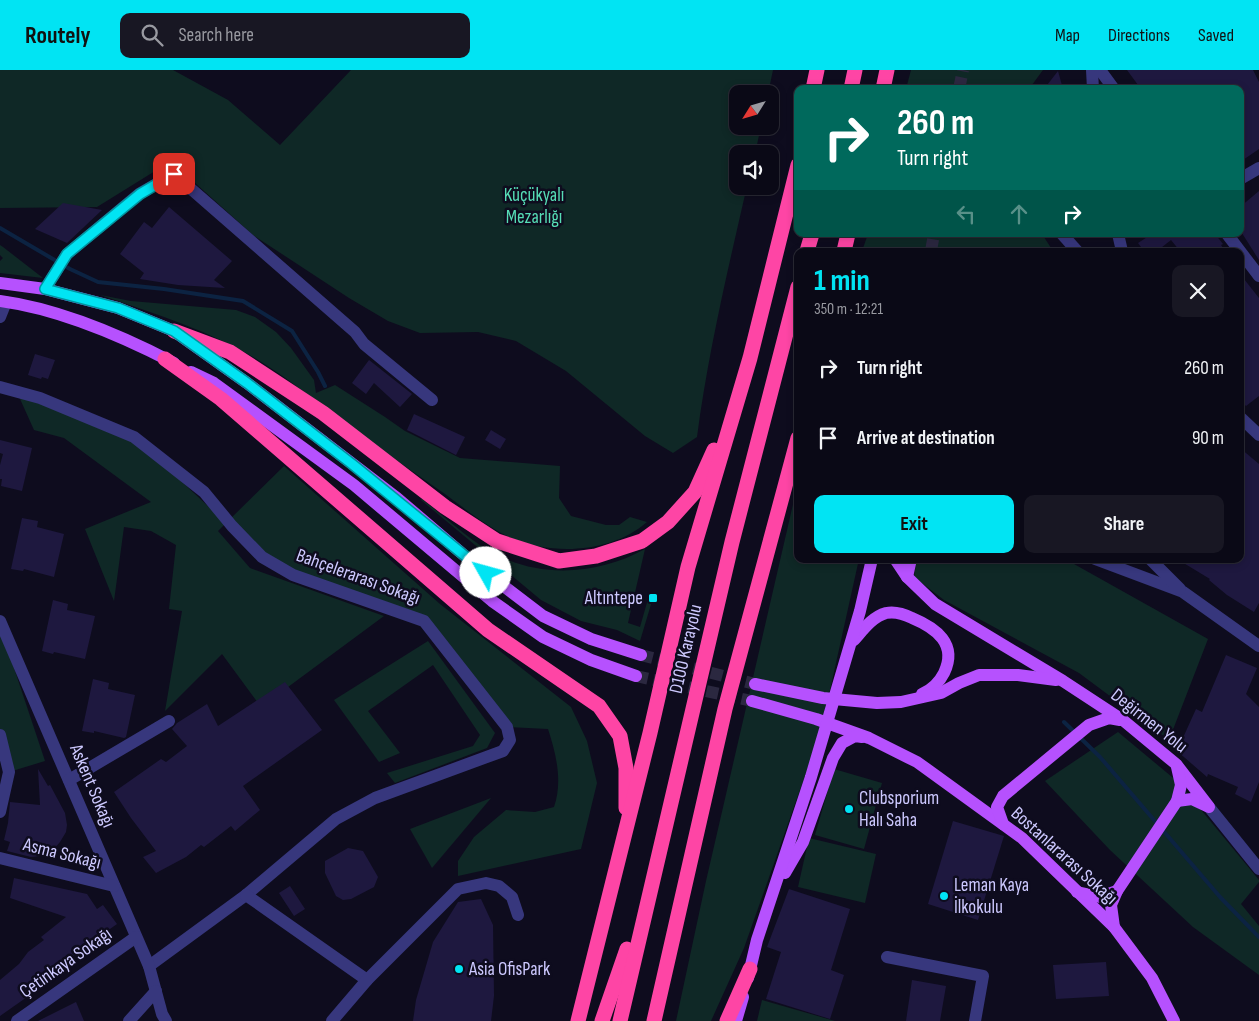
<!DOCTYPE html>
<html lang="en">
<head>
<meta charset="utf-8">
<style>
  body { margin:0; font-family:"Sofia Sans Condensed",sans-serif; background:#181723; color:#f1f3f6; height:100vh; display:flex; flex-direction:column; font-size:19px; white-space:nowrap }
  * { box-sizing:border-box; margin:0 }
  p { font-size:16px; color:#999aa1 }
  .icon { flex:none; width:28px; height:28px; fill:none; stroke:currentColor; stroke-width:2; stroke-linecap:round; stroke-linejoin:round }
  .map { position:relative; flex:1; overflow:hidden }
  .drawer { position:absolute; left:794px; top:178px; width:450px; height:315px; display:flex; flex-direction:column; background:#0a0916; border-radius:10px; box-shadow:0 2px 8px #0003,0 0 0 1px #2a2a35 }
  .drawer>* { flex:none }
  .hud { position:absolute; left:794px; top:15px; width:450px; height:152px; border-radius:10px; box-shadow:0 2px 8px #0003,0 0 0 1px #2a2a35; background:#00695c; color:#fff; overflow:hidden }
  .needle { width:32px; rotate:233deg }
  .controls { position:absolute; left:729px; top:15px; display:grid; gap:10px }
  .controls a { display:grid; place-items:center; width:50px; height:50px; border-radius:10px; background:#0a0916; box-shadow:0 2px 8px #0003,0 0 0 1px #2a2a35; font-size:25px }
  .pin { position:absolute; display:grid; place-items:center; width:42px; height:42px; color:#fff; margin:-21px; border-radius:10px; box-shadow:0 2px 8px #0006 }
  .me { position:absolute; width:55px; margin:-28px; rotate:308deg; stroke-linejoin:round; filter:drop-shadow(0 0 4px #0008) }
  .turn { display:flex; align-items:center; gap:18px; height:105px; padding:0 20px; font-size:22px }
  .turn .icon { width:65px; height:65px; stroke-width:2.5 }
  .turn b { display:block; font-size:35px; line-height:42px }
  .lanes { display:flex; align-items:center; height:48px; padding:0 20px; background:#0003; justify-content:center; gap:25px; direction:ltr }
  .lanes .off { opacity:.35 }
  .round { display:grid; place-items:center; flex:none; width:52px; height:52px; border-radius:10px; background:#181723 }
  .summary { display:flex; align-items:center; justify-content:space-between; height:85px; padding:0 20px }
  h1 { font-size:30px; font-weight:700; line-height:38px; color:#01e4f3 }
  .primary-button { display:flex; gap:10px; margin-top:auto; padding:10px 20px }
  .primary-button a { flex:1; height:58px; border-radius:10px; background:#01e4f3; color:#111; font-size:20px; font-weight:700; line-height:58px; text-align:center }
  .primary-button a+a { background:#181723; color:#f1f3f6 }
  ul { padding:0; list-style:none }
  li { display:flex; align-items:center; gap:15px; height:70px; padding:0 20px }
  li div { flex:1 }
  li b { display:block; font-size:19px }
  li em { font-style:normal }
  header { display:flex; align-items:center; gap:30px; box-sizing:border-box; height:70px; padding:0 25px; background:#01e4f3; color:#111 }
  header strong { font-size:24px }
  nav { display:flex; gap:28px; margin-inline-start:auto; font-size:18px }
  .search { width:350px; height:45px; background:#181723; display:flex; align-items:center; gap:12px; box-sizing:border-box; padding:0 18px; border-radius:10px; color:#999aa1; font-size:19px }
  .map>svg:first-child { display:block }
</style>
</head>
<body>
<header>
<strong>Routely</strong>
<div class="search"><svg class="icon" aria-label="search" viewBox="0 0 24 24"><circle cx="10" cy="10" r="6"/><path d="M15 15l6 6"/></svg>Search here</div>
<nav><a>Map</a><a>Directions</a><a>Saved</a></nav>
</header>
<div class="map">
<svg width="1259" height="951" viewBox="0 0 1259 951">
  <rect width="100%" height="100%" fill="#0e0c1e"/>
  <g fill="#0f2826">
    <path d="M0 0H173L228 30 280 75 351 0H773L768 24H738V56H761L755 84H738V116H747C728 199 708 283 697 367L673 383 645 366 566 301 516 271 478 262 420 263 388 251 349 228 253 165 185 104 168 93 97 137 0 138Z"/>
    <polygon points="911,0 1043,0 1029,19 906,19"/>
    <polygon points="868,164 1042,164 1053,181 862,181"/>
    <polygon points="0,175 3,177 43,208 0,203 0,191 3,188 0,185"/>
    <path d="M100 225 131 231 236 240 255 247 276 262 291 278 314 310 316 323 335 315 385 347 405 361 460 388 560 396 559 428 571 446 606 455H619L630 447 647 452C613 482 555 486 514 469 491 460 465 439 445 424 405 397 367 369 328 340 301 320 274 298 244 282 201 258 147 241 100 225Z"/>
    <path d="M16 320 134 367 226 453 284 396 440 534 571 637 587 671 597 713 581 779 458 806V791L474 767 506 740 535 742 554 737C563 711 556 684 548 659L507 657 424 551 262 487 226 453 218 461 250 498 384 546 261 637 222 584 165 641 182 541 169 539 176 475 151 461 124 457 114 531 85 459 151 432 64 368 34 360Z"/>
    <polygon points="797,417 798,489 859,489 830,620 813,683 744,878 711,951 676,951 706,811"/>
    <path d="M422 429C445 447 470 471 495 484 542 509 600 504 645 479L628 553 640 557 648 529 652 531 640 571 617 560 581 551 541 530 421 430Z"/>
    <polygon points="992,492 1074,494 1208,569 1169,670 1079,603 944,530 914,507 916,493"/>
    <polygon points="0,556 45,691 9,702 0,678"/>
    <polygon points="428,571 495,663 487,678 395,713 387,703 473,676 480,665 433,595 368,641 400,683 379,692 334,630"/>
    <polygon points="1118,662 1178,712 1259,810 1259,812 1241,834 1259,856 1259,905 1193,857 1110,780 1045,711"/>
    <polygon points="834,699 882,713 864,779 815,765"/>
    <polygon points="491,728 432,798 410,759"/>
    <polygon points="809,768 876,784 865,833 798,817"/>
    <polygon points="762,930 835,951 757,951"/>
  </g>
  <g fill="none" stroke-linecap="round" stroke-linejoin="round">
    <g stroke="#0c2342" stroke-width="4">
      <polyline points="0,158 70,199 98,212 164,219 243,231 292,261 318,302 325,316"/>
      <polyline points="1064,652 1100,687 1220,827 1259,867"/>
    </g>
  </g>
  <g fill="#1e183f">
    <polygon points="1127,0 1253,0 1259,12 1259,79 1240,92 1240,19 1141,19"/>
    <polygon points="1058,1 1063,19 1044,19"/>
    <polygon points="1259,121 1259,190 1240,160 1240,137"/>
    <polygon points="63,133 102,140 67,173 35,159"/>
    <polygon points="169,137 232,191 214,210 225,218 178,215 140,209 144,203 120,184 144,152 152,158"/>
    <polygon points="1152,164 1215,164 1223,174 1221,175 1225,181 1180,181 1171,170 1157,181 1144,181 1138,173"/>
    <polygon points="1240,204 1259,228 1259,326 1246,336 1240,330"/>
    <polygon points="35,284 55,290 48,309 42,307 41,309 28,305"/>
    <polygon points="369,290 412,324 400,337 374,313 366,324 352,313"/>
    <polygon points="414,344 465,367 456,385 407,360"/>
    <polygon points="491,360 506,369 500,379 485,370"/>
    <polygon points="0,370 32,378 22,421 1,416 2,409 0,409 0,395 3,384 0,383"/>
    <polygon points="1240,378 1259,394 1259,533 1254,542 1227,525 1209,510 1210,509 1177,489 1240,489"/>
    <polygon points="22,448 38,451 37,457 64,464 54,507 24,499 23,501 11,499"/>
    <polygon points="53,530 68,534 67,540 95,546 85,589 54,582 53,584 42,581"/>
    <polygon points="1226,585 1257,598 1246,624 1259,637 1259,712 1251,732 1235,724 1238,717 1208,704 1207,707 1177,681 1196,639 1202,642"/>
    <polygon points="93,609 109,613 108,619 135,625 126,667 124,668 94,661 94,663 82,661"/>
    <polygon points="285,612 322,660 243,716 260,740 235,761 231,756 204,777 201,775 186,787 156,803 143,787 156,781 131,748 114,722 161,689 166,692 187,676 172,659 177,653 207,634 218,656"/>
    <polygon points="38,699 48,716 50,715 65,743 67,755 66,762 60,772 53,780 41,786 31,787 7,781 10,772 4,770 8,753 10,732 40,735"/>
    <polygon points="953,751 1004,766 978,850 928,834"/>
    <polygon points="348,778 363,781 378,807 374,817 351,829 343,830 336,826 325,803 325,791"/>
    <polygon points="14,808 87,824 97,839 103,835 117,854 79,881 61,898 64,903 48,914 47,913 0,946 0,910 19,894 28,882 44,870 41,867 66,847 10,828"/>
    <polygon points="290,816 305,839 294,846 279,823"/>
    <polygon points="789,819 850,839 831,900 844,905 830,949 766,929 781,882 767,877"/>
    <polygon points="481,829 493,855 494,926 491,951 413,951 416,930 433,872 458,832"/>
    <polygon points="1106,892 1109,926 1056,929 1053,895"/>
    <polygon points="912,910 946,916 940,951 906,951"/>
    <polygon points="76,932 84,951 38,951"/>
  </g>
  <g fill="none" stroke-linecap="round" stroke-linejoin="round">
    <g stroke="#2b2840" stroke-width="12" stroke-dasharray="12 6" stroke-linecap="butt">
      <polyline points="959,19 963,0"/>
      <polyline points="931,181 934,164"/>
      <polyline points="641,585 755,614"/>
      <polyline points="636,606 752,631"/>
    </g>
    <g stroke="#37377d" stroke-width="12">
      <polyline points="1092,0 1093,19"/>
      <polyline points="1100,0 1114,19"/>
      <polyline points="1240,109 1259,98"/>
      <polyline points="1062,164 1077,181"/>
      <polyline points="1118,164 1122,181"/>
      <polyline points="1227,164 1259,206"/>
      <polyline points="45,219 67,184 139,124 174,104 355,262 364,274 432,330"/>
      <polyline points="0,247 6,232"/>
      <polyline points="0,317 40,328 134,367 204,422 232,456 262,487 293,505 424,551 507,657 510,670 503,681 375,728 336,749 246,825 149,896"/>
      <polyline points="1240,347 1259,365"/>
      <polyline points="1095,489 1183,522 1259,576"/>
      <polyline points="1150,489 1180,519"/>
      <polyline points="0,551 149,896 162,944 166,951"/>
      <polyline points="0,665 9,702 0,742"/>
      <polyline points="69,710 169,651"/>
      <polyline points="1209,737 1259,799"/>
      <polyline points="0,788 114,816"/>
      <polyline points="246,825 367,910"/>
      <polyline points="887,887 983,906 975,951"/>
      <polyline points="17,951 136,867"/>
      <polyline points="129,951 156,921"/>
      <polyline points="332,951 367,910 458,819 486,813 499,816 512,827 518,845"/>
    </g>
    <g stroke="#b651fe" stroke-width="12">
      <polyline points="0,213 45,219 118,238 174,261 247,313 397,428 472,492 543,546 591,569 641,585"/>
      <path d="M0 231C60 239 120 265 174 293"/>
      <polyline points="191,302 214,313 354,415 492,531 543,567 591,590 636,606"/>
      <polyline points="895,489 907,507 935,534 1063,611 1124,651 1176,694 1209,737"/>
      <polyline points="907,507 911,489"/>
      <path d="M854 570C863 560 872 547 886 543 895 541 904 544 912 548 936 558 958 574 944 603 939 613 933 619 922 624"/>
      <polyline points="755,614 823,628 877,633 901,632 941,623 959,613 979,605 1018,605 1056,610"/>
      <polyline points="752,631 816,649 869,668 917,692 1022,768 1114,857 1152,908 1174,951"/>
      <polyline points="1177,731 1192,729 1207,736"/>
      <polyline points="1003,754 997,737 1003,726 1089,655 1109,648 1120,650"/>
      <polyline points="785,803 803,772 833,688 842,673 855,666 862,667"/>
      <polyline points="1077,822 1100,827 1117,821"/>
      <polyline points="1114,857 1111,835 1117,821 1177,731 1181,715 1177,697"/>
      <polyline points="748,908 757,870 811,707 860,541 872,489"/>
      <polyline points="736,951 743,927"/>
    </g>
    <g stroke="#fe45a5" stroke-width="15">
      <polyline points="813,19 817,0"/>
      <polyline points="851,19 855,0"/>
      <polyline points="883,19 887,0"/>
      <polyline points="807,181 812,164"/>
      <polyline points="844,181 848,164"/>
      <polyline points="174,261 230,282 323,343 445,437 497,471 559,491 596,486 642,471 668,452 695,422 714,380"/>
      <polyline points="165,289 221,329 488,560 599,636 620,666 626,698 626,738"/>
      <polyline points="578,951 650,663 688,497 750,288 798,95"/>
      <polyline points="602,951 627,879"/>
      <polyline points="620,951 732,472 798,217"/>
      <polyline points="654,951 725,639 798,368"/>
      <polyline points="727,951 750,899"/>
    </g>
  </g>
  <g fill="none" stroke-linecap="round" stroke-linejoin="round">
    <g stroke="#01949e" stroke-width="12">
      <polyline id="route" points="174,104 140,124 67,184 45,219 118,238 174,261 247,313 352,394 486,503"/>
    </g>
    <use href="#route" stroke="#01e4f3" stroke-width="9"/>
  </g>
  <g fill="#01e4f3" stroke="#0e0c1e" stroke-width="2">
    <rect x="648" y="523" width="10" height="10" rx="2.5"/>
    <circle cx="849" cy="739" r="5"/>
    <circle cx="944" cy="826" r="5"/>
    <circle cx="459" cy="899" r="5"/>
  </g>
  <g text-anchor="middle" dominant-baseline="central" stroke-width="5" stroke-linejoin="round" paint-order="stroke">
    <g font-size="19" fill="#56ddb6" stroke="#0e0c1e">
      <text x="534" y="125">Küçükyalı<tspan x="534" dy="22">Mezarlığı</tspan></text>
    </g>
    <g font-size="19" fill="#cdc9ff" stroke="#0e0c1e">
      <text transform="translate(358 507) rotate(20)">Bahçelerarası Sokağı</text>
      <text transform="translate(686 579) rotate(-77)">D100 Karayolu</text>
      <text transform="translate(1149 651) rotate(38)">Değirmen Yolu</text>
      <text transform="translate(92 716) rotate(67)">Askent Sokağı</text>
      <text transform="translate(62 784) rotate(14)">Asma Sokağı</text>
      <text transform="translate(1064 786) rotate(42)">Bostanlararası Sokağı</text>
      <text transform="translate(66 893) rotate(-35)">Çetinkaya Sokağı</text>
    </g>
    <g font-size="19" fill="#cdc9ff" stroke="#0e0c1e" text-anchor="start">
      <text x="643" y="528" text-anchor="end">Altıntepe</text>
      <text x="859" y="728">Clubsporium<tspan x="859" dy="22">Halı Saha</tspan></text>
      <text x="954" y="815">Leman Kaya<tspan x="954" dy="22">İlkokulu</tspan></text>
      <text x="469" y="899">Asia OfisPark</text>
    </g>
  </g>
</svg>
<div class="controls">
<a><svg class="needle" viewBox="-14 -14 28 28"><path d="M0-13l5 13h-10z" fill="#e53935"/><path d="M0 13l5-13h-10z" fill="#999aa1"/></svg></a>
<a><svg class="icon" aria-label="sound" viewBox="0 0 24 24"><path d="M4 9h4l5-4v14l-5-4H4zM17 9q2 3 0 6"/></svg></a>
</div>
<div class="pin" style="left:174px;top:104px;background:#d93025"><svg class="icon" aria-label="arrive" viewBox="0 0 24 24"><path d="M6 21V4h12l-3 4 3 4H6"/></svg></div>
<svg class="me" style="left:486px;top:503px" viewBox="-20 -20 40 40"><circle r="19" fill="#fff"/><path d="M0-13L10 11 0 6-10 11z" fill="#01e4f3"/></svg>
<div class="hud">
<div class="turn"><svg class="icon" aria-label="right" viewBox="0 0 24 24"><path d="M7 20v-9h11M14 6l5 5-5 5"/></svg><div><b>260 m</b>Turn right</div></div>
<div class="lanes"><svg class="icon off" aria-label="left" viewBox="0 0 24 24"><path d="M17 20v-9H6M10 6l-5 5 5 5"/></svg><svg class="icon off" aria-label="ahead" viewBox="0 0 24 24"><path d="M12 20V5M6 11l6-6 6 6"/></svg><svg class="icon" aria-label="right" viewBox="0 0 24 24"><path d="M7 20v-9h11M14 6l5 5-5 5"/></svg></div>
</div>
<section class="drawer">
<div class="summary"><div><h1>1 min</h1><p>350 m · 12:21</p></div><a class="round"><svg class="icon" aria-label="close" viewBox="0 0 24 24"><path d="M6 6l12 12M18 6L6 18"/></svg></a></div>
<ul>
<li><svg class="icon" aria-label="right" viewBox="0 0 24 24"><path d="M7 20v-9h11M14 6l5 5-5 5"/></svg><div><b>Turn right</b></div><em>260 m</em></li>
<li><svg class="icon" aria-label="arrive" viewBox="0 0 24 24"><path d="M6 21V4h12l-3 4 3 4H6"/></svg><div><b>Arrive at destination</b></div><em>90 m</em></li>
</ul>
<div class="primary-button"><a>Exit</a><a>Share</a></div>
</section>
</div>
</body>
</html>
